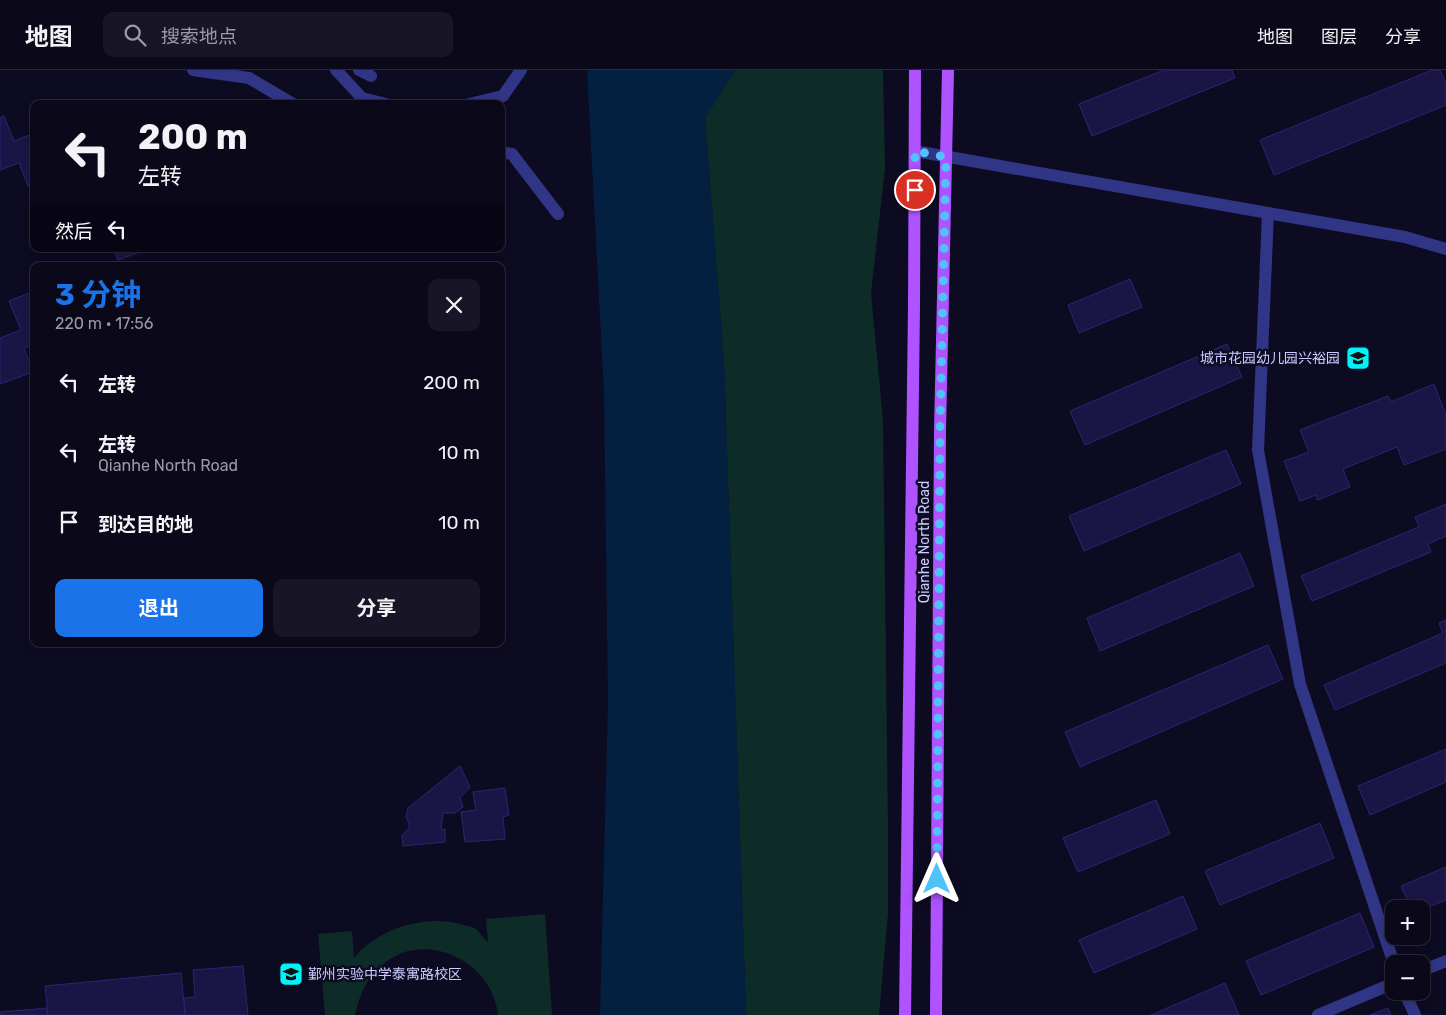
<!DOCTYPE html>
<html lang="zh">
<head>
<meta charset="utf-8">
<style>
  body { margin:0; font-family:Rubik,"Noto Sans SC",sans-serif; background:#181626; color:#f1f3f6; height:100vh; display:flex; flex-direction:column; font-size:19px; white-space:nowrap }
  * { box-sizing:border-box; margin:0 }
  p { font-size:16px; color:#999aa2 }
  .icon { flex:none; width:28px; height:28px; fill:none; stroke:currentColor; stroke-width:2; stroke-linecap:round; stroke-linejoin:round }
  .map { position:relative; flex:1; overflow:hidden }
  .drawer { position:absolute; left:30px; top:192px; width:475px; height:385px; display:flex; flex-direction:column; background:#0a0819; border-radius:10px; box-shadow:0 2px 8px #0003,0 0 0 1px #2a2938 }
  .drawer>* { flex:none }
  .guide { position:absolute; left:30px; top:30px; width:475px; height:152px; border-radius:10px; box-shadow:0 2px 8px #0003,0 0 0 1px #2a2938; background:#0a0819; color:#f1f3f6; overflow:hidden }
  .controls { position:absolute; left:1385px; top:830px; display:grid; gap:10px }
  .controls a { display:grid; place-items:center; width:45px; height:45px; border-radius:10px; background:#0a0819; box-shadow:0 2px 8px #0003,0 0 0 1px #2a2938; font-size:25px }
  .pin { position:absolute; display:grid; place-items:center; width:42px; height:42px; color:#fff; margin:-21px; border:2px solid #fff; border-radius:50%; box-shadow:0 1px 5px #0007 }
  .me { position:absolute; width:55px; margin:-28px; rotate:0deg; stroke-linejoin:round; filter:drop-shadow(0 0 4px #0008) }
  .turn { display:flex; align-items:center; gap:18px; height:105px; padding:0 25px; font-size:22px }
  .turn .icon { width:65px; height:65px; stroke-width:2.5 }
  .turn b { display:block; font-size:35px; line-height:42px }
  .then { display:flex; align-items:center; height:48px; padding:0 25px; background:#0003; gap:10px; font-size:19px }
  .round { display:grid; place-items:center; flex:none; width:52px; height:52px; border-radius:10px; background:#181626 }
  .headline { display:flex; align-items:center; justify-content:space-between; height:85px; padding:0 25px }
  h1 { font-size:30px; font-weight:700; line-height:38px; color:#1a73e8 }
  .action { display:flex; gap:10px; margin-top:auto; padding:10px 25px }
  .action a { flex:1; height:58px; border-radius:10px; background:#1a73e8; color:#fff; font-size:20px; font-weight:700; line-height:58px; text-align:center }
  .action a+a { background:#181626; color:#f1f3f6 }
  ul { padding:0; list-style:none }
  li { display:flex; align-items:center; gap:15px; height:70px; padding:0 25px }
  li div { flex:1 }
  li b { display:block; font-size:19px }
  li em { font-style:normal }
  header { display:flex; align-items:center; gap:30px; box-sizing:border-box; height:70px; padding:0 25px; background:#0a0819; border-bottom:1px solid #2a2938 }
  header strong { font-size:24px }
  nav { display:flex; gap:28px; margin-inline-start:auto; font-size:18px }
  .search { width:350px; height:45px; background:#181626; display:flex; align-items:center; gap:12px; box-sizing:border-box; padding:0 18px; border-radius:10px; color:#999aa2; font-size:19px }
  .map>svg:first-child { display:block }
</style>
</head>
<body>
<header>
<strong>地图</strong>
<div class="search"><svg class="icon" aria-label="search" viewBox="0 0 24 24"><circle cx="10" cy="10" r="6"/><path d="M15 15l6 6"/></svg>搜索地点</div>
<nav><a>地图</a><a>图层</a><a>分享</a></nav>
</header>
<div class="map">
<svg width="1446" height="945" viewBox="0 0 1446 945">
  <rect width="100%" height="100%" fill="#0d0b21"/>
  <g fill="#0d2c28">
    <polygon points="735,0 883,0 885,98 871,223 883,350 888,759 888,843 879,945 746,945 724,293 705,48"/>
    <path d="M545 844 552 945H498C493 891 424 858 382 895 366 909 359 926 355 945H325L318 864 352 861 354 888C377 859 427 843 463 855 468 856 474 857 477 860 481 864 484 869 488 872L486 849Z"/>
  </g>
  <polygon fill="#042041" points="587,0 735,0 705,48 724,293 746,945 600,945 608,632 604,323"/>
  <g fill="#1a1544" stroke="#2d2472">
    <polygon points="1164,0 1232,0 1235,8 1092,66 1079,34"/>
    <polygon points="1432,0 1440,0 1446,14 1446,35 1274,105 1260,70"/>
    <polygon points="4,46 14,71 34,63 34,114 28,116 19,93 0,100 0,48"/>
    <polygon points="113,179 148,179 118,190"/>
    <polygon points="1130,209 1142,237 1079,263 1068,235"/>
    <polygon points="34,221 34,274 24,278 33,302 0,314 0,268 21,260 9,231"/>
    <polygon points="1227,274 1242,307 1085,375 1070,341"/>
    <polygon points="1434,314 1446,345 1446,379 1404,395 1397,377 1343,399 1350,417 1317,430 1316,425 1300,431 1284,391 1309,382 1300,360 1388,326 1391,332"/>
    <polygon points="1226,380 1241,414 1084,481 1069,446"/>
    <polygon points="1446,434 1446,466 1428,474 1431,482 1312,531 1301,506 1419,457 1415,447"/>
    <polygon points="1240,483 1254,516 1100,581 1087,548"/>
    <polygon points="1446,550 1446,593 1335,640 1324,615 1443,563 1439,553"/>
    <polygon points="1268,575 1283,609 1080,697 1065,662"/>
    <polygon points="1446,679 1446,712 1370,745 1358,716"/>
    <polygon points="460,696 470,717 460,728 463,737 455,743 443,743 441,760 445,759 445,772 403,776 402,765 409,759 409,753 406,747 408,738"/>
    <polygon points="505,718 509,745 503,747 505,769 465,772 461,742 476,740 473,722"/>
    <polygon points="1156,730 1170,764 1078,802 1063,768"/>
    <polygon points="1320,753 1334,788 1220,835 1205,801"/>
    <polygon points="1446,797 1446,830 1421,840 1411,839 1401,816"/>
    <polygon points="1183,826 1197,859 1094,903 1079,870"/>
    <polygon points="1360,843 1374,877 1261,925 1246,891"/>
    <polygon points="243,896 248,945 185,945 184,928 195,927 193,900"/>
    <polygon points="181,903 185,945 48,945 45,916"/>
    <polygon points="1225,913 1239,945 1151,945"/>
    <polygon points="47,938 48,945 0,945 0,942"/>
    <polygon points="1388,938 1391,945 1370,945"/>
  </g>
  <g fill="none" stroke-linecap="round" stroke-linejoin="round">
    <g stroke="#313585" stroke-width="12">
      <polyline points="193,0 249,8 293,34"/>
      <polyline points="336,0 362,28 386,34"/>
      <polyline points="359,0 371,6"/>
      <polyline points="469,34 503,26 521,0"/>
      <polyline points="915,81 1405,167 1446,179"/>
      <polyline points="501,82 512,84 558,144"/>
      <polyline points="1268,143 1258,380 1300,614 1394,894"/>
      <polyline points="1421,901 1446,891"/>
      <polyline points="1404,921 1415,945"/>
      <polyline points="1318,945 1394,913"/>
    </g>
    <g stroke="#af52ff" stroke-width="12">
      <polyline points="905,945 914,237 915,0"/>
      <polyline points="936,945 940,361 948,0"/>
    </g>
  </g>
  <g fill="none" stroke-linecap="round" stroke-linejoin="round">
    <polyline stroke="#4fc3f7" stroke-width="9" stroke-dasharray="0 16.2" points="915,120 915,81 946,87 940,361 937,809"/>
  </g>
  <defs>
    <g id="school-square" transform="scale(1.25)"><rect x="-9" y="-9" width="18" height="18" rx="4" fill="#00f3f6" stroke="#0d0b21"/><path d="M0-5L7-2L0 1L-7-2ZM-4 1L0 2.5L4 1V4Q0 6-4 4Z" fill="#111"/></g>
  </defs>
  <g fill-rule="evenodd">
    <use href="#school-square" x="1358" y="288"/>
    <use href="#school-square" x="291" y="904"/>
  </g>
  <g text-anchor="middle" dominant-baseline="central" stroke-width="5" stroke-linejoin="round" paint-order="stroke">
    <g font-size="14" fill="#cccbff" stroke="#0d0b21" text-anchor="end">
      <text x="1340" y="288">城市花园幼儿园兴裕园</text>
      <text x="308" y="904" text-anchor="start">鄞州实验中学泰寓路校区</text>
    </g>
    <g font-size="14" fill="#cccbff" stroke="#0d0b21">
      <text transform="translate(924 472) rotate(-90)">Qianhe North Road</text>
    </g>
  </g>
</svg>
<div class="controls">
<a>+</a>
<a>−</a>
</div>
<div class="pin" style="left:915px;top:120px;background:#d93025"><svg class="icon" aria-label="arrive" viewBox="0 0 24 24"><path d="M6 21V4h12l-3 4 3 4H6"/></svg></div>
<svg class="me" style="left:937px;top:809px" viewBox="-20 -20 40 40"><path d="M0-17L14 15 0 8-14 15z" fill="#4fc3f7" stroke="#fff" stroke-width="4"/></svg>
<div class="guide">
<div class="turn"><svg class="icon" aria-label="left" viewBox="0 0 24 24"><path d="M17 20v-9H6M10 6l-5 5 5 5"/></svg><div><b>200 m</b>左转</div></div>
<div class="then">然后<svg class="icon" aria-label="left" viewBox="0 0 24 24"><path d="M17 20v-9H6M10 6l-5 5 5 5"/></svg></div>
</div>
<section class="drawer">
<div class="headline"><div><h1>3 分钟</h1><p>220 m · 17:56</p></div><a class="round"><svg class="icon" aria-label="close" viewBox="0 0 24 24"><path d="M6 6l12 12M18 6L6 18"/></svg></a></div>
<ul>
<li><svg class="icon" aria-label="left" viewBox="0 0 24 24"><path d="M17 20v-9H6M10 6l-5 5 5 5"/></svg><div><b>左转</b></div><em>200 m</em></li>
<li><svg class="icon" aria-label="left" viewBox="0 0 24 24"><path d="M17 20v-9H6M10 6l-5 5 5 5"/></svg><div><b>左转</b><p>Qianhe North Road</p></div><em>10 m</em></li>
<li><svg class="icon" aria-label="arrive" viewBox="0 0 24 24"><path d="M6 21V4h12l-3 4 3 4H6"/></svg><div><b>到达目的地</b></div><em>10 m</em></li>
</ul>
<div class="action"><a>退出</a><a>分享</a></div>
</section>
</div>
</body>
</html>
